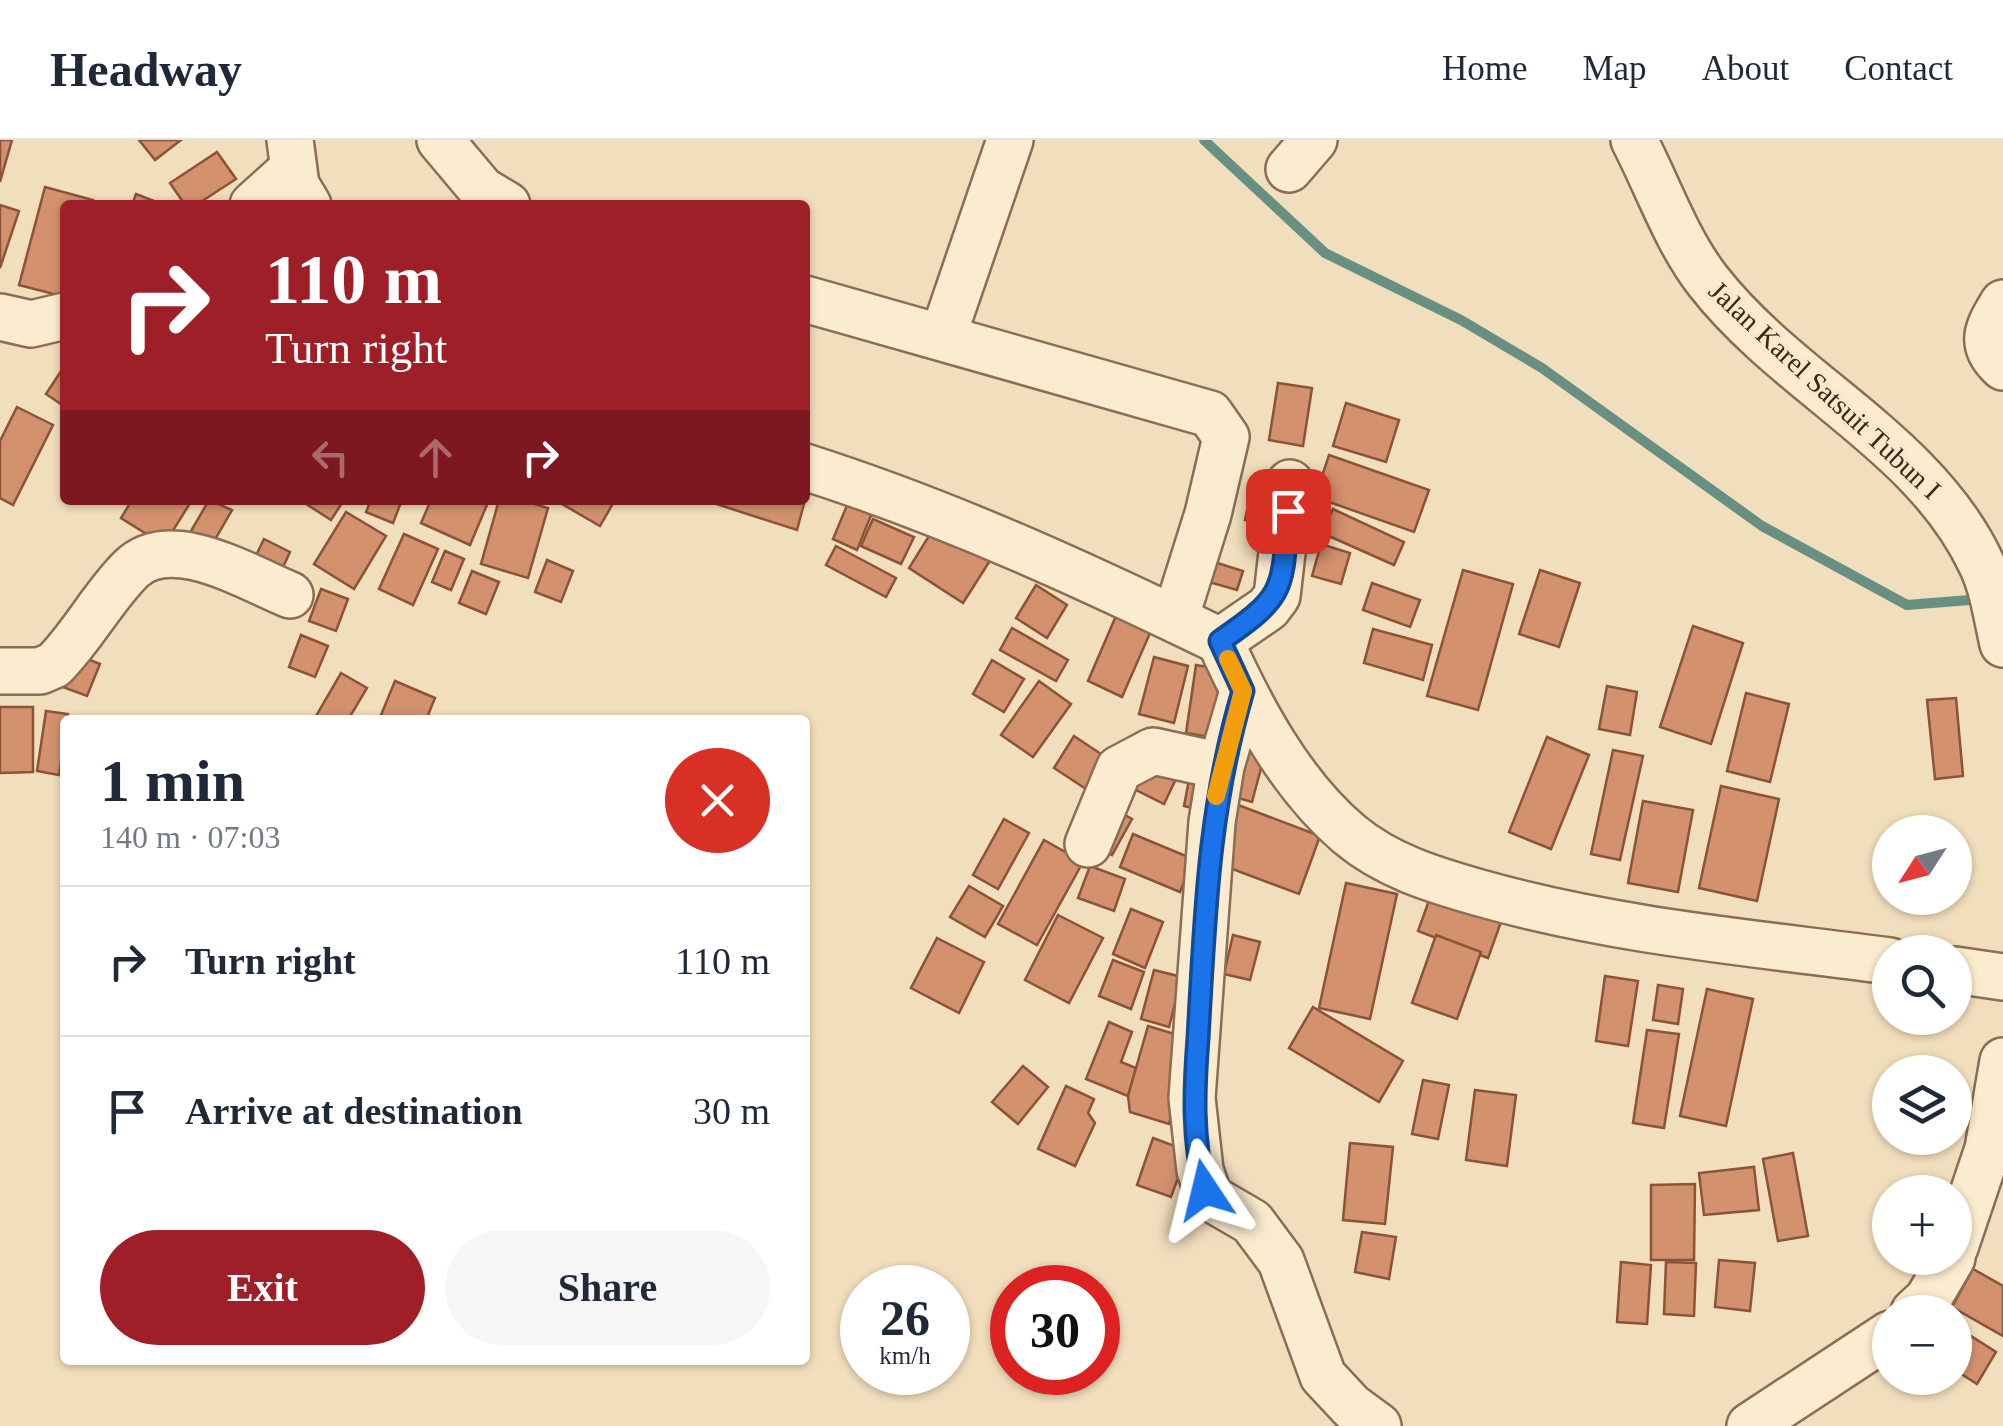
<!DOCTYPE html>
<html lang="en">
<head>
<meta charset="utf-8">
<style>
  body { margin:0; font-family:Georgia,serif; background:#f6f6f7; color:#1f2937; height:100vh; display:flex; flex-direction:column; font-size:38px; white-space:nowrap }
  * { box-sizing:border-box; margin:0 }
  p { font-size:32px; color:#747a83 }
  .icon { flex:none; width:55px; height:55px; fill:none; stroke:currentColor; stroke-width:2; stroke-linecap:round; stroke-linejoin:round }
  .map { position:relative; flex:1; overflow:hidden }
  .details { position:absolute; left:60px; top:575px; width:750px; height:650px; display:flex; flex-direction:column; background:#fff; border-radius:10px; box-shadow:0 2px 8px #0004 }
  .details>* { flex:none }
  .top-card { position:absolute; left:60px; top:60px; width:750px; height:305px; border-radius:10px; box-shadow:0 2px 8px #0004; background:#9e1f28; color:#fff; overflow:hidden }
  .needle { width:65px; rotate:234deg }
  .fabs { position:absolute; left:1872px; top:675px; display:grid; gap:20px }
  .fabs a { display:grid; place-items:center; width:100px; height:100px; border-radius:50%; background:#fff; box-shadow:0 2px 8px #0004; font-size:50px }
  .speed { position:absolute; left:840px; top:1125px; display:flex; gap:20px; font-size:50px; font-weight:700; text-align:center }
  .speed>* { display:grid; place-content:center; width:130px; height:130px; border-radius:50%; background:#fff; box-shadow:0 2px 8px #0004; line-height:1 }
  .speed small { font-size:25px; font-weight:400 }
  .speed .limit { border:15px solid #d22; background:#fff; color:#111 }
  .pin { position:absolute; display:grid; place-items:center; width:85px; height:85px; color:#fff; margin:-42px; border-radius:20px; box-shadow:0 5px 15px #0006 }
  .me { position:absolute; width:110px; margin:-55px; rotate:350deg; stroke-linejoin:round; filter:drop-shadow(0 0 8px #0008) }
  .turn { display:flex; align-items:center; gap:35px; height:210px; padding:0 40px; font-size:45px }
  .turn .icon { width:130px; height:130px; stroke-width:2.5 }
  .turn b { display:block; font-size:70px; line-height:85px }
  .lanes { display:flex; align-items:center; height:95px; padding:0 40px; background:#0003; justify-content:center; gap:50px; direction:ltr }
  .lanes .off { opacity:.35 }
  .round { display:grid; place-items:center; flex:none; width:105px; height:105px; border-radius:52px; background:#f6f6f7 }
  .headline { display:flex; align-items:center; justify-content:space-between; height:170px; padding:0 40px }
  h1 { font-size:60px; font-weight:800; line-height:75px }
  .cta { display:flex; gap:20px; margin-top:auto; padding:20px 40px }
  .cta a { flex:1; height:115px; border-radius:60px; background:#9e1f28; color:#fff; font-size:40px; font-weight:800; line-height:115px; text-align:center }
  .cta a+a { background:#f6f6f7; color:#1f2937 }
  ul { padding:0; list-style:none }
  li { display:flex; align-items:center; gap:30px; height:150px; padding:0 40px; border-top:2px solid #e0e1e3 }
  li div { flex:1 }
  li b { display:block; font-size:38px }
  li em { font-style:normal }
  header { display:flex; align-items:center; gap:60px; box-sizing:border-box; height:140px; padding:0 50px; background:#fff; border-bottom:2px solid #e0e1e3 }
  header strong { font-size:48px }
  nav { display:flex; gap:55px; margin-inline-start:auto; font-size:35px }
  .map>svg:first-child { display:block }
</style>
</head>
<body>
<header>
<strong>Headway</strong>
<nav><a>Home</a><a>Map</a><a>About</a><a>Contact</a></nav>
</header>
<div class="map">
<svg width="2003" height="1286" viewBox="0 0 2003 1286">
  <rect width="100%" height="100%" fill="#f1debc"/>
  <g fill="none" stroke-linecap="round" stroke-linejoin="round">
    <polyline stroke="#679083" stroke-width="10" points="1204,0 1325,113 1461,180 1542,228 1762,386 1907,465 1982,459"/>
  </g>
  <g fill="#d3916e" stroke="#8b5338" stroke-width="2.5">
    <polygon points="0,0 12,0 0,42"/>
    <polygon points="139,0 181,0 155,20"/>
    <polygon points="217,12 236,39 196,65 185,65 170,43"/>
    <polygon points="45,47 93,60 91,65 65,65 65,157 19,145"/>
    <polygon points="136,54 162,64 162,65 132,65"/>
    <polygon points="0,65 19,71 0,128"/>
    <polygon points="65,225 65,267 46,254"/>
    <polygon points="1278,243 1312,248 1303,306 1269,300"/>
    <polygon points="1346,263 1399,280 1386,322 1333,306"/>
    <polygon points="17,267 53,285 13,365 0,358 0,301"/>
    <polygon points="1329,315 1429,350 1414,392 1315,357"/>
    <polygon points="1254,338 1279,343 1270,385 1245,380"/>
    <polygon points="132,360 192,360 164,405 121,378"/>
    <polygon points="209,360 232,370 213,403 191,391"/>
    <polygon points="300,360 344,360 331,380"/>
    <polygon points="371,360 402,360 393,383 366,372"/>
    <polygon points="431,360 489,360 470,405 421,383"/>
    <polygon points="499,360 521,360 548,368 528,438 481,424"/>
    <polygon points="555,360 615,360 600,386"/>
    <polygon points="704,360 805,360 797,390"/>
    <polygon points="848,363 872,373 857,410 833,399"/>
    <polygon points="1333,369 1404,402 1394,425 1322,393"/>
    <polygon points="346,372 386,396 354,449 314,424"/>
    <polygon points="873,379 914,397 901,424 861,406"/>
    <polygon points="937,383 991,419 963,463 909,428"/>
    <polygon points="404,394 438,409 413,465 379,449"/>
    <polygon points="264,399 290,412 277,440 250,428"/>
    <polygon points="1321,404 1350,413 1341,444 1312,436"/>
    <polygon points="836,406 896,438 886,457 826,425"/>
    <polygon points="445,411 464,419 451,450 432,442"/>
    <polygon points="547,420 573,431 561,462 535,452"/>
    <polygon points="1211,421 1243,431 1237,450 1205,441"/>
    <polygon points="1463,430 1513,444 1478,570 1427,556"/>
    <polygon points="1540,430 1580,443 1559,507 1519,494"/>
    <polygon points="472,431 499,442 486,474 459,463"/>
    <polygon points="1372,443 1420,460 1410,487 1363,470"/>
    <polygon points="1036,445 1067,465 1047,498 1016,478"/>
    <polygon points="321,449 348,459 336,491 309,481"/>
    <polygon points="1119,469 1154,484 1122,557 1088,541"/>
    <polygon points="1693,486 1743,503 1711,604 1660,587"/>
    <polygon points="1012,488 1068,520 1056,541 1000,510"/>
    <polygon points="1373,489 1432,505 1423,540 1364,523"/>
    <polygon points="301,495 328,506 315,537 289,527"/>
    <polygon points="73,513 100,524 87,556 60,546"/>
    <polygon points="1154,517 1188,526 1174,583 1139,574"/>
    <polygon points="992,520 1024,539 1004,572 973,554"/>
    <polygon points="1196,525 1226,530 1216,598 1186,593"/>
    <polygon points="341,533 367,548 348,580 322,580 316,576"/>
    <polygon points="395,541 435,558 426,580 393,580 381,575"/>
    <polygon points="1039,541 1071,564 1033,617 1001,595"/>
    <polygon points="1607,546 1637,552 1630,595 1599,589"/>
    <polygon points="1746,553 1789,564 1770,642 1727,631"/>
    <polygon points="1956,558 1963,636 1935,639 1927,560"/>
    <polygon points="0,567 33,567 33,632 0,633"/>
    <polygon points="46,571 68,574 59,635 37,631"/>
    <polygon points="1074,596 1107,618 1086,649 1054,628"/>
    <polygon points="1547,597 1589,615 1551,709 1509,692"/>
    <polygon points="1152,606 1184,622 1164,664 1130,647"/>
    <polygon points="1239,610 1264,617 1252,662 1227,655"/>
    <polygon points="1613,610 1643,616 1620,720 1591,714"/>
    <polygon points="1192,624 1206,671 1184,666"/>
    <polygon points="1721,646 1779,659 1757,761 1699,748"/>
    <polygon points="1643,661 1693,670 1678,752 1628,743"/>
    <polygon points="1233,663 1320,696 1299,754 1211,721"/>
    <polygon points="1112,668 1132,679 1112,715 1092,704"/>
    <polygon points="1004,679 1029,693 998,749 973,735"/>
    <polygon points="1133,694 1193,719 1180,752 1120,727"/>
    <polygon points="1044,700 1083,722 1037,805 998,784"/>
    <polygon points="1090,726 1125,739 1114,771 1078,758"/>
    <polygon points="1346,743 1397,754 1370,879 1319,868"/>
    <polygon points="969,746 1003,766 985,797 950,777"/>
    <polygon points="1467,754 1496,763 1485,800 1455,792"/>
    <polygon points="1431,755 1501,782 1488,818 1418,791"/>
    <polygon points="1131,769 1163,782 1145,828 1113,814"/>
    <polygon points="1058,775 1103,798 1069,863 1025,840"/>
    <polygon points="1233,795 1260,802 1250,840 1224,834"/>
    <polygon points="1436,795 1481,812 1457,879 1412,863"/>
    <polygon points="937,798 984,822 959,873 911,848"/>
    <polygon points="1113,820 1144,832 1131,869 1099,856"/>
    <polygon points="1154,830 1182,837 1169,887 1141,879"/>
    <polygon points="1605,836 1638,841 1628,906 1596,901"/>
    <polygon points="1658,845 1683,849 1678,884 1653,880"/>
    <polygon points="1707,849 1753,859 1726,986 1680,976"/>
    <polygon points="1313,867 1403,921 1379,962 1289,908"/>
    <polygon points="1109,882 1132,892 1121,922 1136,928 1128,956 1086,939"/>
    <polygon points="1148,886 1178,895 1190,908 1169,984 1130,972 1128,956"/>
    <polygon points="1647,890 1679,894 1664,988 1633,983"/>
    <polygon points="1023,926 1048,947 1018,984 992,962"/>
    <polygon points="1423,940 1449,945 1438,999 1412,994"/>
    <polygon points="1066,946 1094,959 1088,973 1095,983 1075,1026 1038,1009"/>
    <polygon points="1475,950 1516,955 1507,1026 1466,1020"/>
    <polygon points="1153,998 1188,1011 1171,1057 1137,1045"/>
    <polygon points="1350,1003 1393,1007 1385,1084 1343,1080"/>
    <polygon points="1793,1013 1808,1096 1778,1101 1763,1019"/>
    <polygon points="1754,1027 1759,1070 1704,1075 1699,1033"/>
    <polygon points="1695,1044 1694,1120 1651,1120 1651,1045"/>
    <polygon points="1362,1092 1396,1097 1389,1139 1355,1132"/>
    <polygon points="1719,1120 1755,1123 1750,1171 1715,1167"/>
    <polygon points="1621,1122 1651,1125 1647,1184 1617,1182"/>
    <polygon points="1666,1122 1696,1123 1694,1176 1664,1174"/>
    <polygon points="1973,1129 2003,1146 2003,1196 1952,1167"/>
    <polygon points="1960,1189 1996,1212 1977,1244 1955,1230 1955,1197"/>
  </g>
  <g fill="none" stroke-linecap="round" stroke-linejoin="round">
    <g stroke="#8a6d54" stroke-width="50">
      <g id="minor">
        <polyline points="290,0 296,45 308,65"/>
        <polyline points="440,0 482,50 507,65"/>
        <path d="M1634 0C1658 46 1676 100 1708 141 1789 245 1924 302 1981 423 1993 447 1997 478 2003 504"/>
        <polyline points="1289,29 1314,0"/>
        <polyline points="253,65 293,29"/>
        <polyline points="805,159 1210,274 1226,297 1208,374 1175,479"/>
        <path d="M2003 163C1988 188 1978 204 2003 227"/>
        <polyline points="0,177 31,184 65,176"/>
        <polyline points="943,196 1010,0"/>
        <path d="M805 327C949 373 1084 435 1220 501 1251 570 1291 645 1349 694 1387 726 1434 740 1480 753 1614 791 1752 803 1890 821"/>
        <polyline points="1220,501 1268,468 1277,456 1290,343"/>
        <path d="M0 531H40L54 525C83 496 102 458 131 429 171 390 248 438 290 455"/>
        <polyline points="1243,551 1221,626 1212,682 1192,958 1200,1030 1209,1057 1252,1082 1281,1121 1323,1236 1352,1267 1378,1286"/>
        <polyline points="1088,704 1119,629 1153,611 1221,626"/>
        <polyline points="1955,830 2003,837"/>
        <polyline points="1955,1107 1988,1009 2003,921"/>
        <polyline points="1914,1172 1928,1159 1952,1118"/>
        <polyline points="1750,1286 1890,1194"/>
      </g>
    </g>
    <use href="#minor" stroke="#fceccf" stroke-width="45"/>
  </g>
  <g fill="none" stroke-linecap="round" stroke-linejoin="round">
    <g stroke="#114b97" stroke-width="25">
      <path id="route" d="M1205 1050C1192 998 1194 950 1198 898 1205 776 1208 669 1243 551L1220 501C1287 455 1282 450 1288 371"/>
    </g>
    <use href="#route" stroke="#1a73e8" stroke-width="18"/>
    <polyline stroke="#f59e0b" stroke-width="18" points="1216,656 1243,551 1228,519"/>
  </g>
  <g text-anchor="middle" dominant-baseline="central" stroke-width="8" stroke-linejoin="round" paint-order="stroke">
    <g font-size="28" fill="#38271a" stroke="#f8e9cc">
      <text transform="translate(1825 250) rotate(43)">Jalan Karel Satsuit Tubun I</text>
    </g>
  </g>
</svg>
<div class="fabs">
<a><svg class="needle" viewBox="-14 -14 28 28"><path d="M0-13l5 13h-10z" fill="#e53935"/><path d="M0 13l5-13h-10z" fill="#747a83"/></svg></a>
<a><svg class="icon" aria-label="search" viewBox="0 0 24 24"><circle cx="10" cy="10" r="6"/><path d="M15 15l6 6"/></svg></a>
<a><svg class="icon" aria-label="layers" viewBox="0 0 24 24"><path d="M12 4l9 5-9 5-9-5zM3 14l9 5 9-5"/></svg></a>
<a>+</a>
<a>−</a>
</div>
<div class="speed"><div>26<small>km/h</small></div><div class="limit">30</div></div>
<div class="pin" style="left:1288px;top:371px;background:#d93025"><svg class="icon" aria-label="arrive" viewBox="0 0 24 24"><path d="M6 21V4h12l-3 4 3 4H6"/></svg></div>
<svg class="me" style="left:1205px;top:1050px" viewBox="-20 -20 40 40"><path d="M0-17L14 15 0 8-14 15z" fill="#1a73e8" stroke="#fff" stroke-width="4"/></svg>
<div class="top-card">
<div class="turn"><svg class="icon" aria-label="right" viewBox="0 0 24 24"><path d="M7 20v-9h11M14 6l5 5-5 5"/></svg><div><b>110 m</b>Turn right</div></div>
<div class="lanes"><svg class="icon off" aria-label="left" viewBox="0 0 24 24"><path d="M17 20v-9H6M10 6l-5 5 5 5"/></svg><svg class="icon off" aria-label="ahead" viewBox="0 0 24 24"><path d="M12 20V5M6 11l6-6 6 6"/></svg><svg class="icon" aria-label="right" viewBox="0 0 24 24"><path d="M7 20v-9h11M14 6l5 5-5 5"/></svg></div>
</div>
<section class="details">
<div class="headline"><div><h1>1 min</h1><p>140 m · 07:03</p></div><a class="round" style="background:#d93025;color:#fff"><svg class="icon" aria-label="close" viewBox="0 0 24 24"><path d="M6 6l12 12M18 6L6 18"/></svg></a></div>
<ul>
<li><svg class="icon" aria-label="right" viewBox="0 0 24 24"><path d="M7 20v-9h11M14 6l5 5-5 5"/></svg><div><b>Turn right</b></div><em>110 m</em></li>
<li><svg class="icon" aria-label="arrive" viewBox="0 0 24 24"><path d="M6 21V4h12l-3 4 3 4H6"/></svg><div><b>Arrive at destination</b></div><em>30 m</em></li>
</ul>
<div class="cta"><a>Exit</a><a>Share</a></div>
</section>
</div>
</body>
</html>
